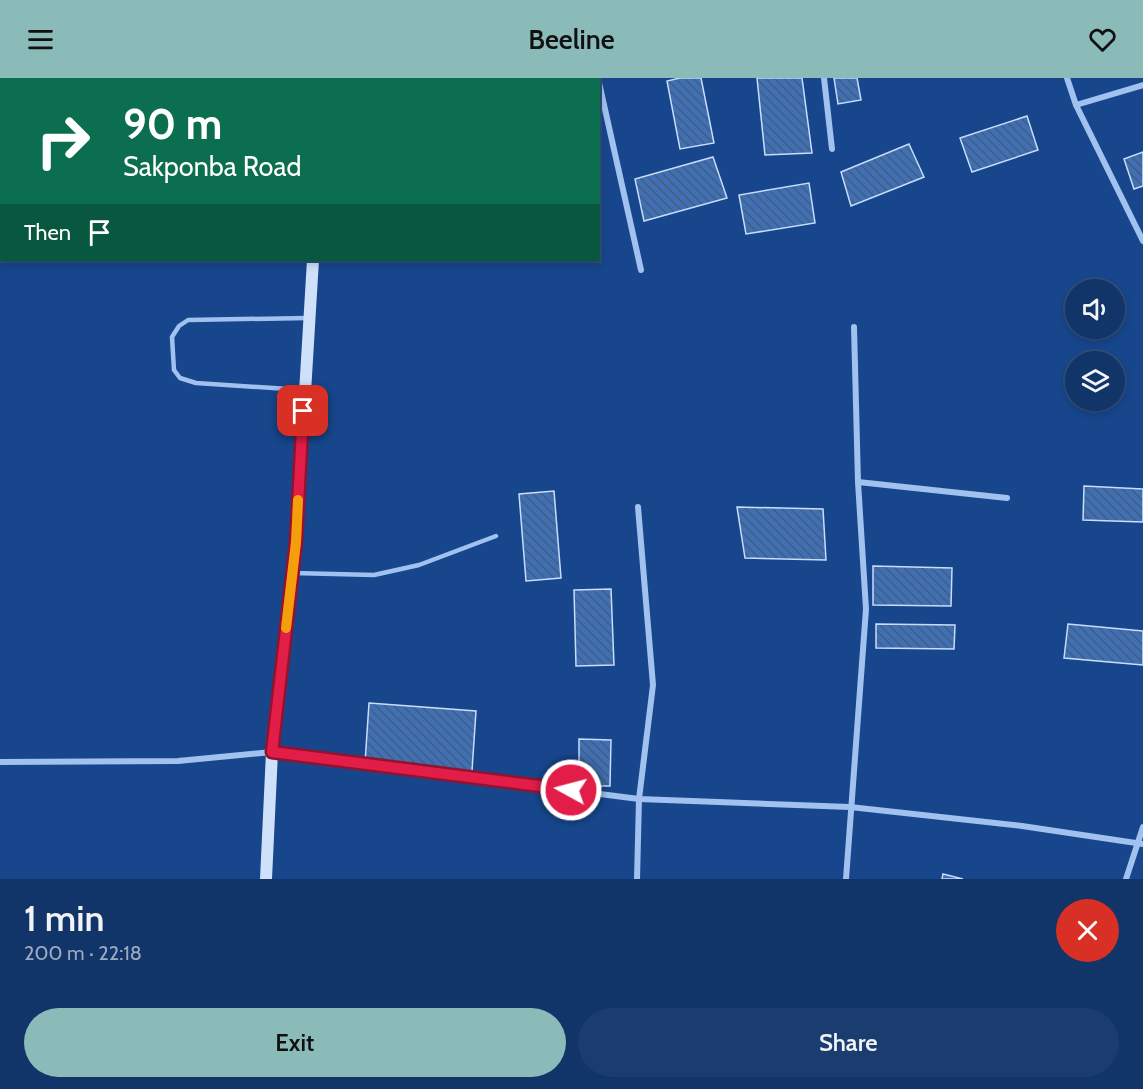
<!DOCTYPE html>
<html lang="en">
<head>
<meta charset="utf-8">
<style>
  body { margin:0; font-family:Cabin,sans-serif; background:#1a3c6f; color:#f1f3f6; height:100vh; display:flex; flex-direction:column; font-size:22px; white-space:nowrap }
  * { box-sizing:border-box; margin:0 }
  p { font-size:20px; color:#9caac0 }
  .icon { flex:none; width:33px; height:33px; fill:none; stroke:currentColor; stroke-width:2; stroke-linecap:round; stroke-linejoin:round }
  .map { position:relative; height:801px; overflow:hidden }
  .drawer { display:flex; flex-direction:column; background:#113469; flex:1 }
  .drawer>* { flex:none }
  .top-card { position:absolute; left:0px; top:0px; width:600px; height:183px; box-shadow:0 3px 9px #0003,0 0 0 2px #304f7d; background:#0b6e4f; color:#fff; overflow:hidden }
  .buttons { position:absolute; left:1065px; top:201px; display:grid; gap:12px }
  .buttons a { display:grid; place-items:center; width:60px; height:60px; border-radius:50%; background:#113469; box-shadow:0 3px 9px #0003,0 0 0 2px #304f7d; font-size:30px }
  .pin { position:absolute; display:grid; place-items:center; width:51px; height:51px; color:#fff; margin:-26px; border-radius:12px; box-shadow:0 3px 9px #0006 }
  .me { position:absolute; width:66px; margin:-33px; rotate:277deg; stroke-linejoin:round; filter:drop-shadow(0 0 4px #0008) }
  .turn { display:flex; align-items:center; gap:21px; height:126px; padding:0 24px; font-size:27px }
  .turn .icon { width:78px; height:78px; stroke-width:2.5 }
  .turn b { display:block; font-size:42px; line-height:51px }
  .then { display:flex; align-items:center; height:57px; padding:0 24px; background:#0003; gap:12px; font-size:22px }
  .round { display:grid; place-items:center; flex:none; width:63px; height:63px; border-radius:32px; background:#1a3c6f }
  .head { display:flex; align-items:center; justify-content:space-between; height:102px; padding:0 24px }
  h1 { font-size:36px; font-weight:600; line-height:45px }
  .button { display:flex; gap:12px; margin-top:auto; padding:12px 24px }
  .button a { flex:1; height:69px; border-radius:36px; background:#8bbbb9; color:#111; font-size:24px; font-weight:600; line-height:69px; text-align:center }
  .button a+a { background:#1a3c6f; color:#f1f3f6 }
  header { display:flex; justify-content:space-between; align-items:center; height:78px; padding:0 24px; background:#8bbbb9; color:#111; font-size:27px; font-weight:600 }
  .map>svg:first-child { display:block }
</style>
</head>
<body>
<header><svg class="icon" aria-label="menu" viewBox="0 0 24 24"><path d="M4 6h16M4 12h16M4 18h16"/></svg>Beeline<svg class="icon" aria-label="heart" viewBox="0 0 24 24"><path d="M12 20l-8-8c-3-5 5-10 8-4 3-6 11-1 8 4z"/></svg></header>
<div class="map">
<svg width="1143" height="801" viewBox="0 0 1143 801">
  <defs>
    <pattern id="building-back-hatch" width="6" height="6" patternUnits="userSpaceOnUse" patternTransform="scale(1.5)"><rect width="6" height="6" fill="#3f70b5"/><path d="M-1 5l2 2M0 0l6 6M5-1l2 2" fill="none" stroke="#465c7b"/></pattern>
  </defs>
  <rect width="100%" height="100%" fill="#17468c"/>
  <g fill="url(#building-back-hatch)" stroke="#c7ddfb" stroke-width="1.5">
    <polygon points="680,0 701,0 714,65 680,71 667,3"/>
    <polygon points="757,0 802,0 812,75 765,77"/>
    <polygon points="834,0 857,0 861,22 838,26"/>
    <polygon points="1027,38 1038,72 972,94 960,60"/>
    <polygon points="909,66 924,99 851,128 841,94"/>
    <polygon points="1143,74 1143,108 1134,111 1124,81"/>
    <polygon points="713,79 727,120 644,143 635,101"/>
    <polygon points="809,105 815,145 746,156 739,117"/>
    <polygon points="1084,408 1143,411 1143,444 1083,442"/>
    <polygon points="554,413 561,500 526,503 519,416"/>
    <polygon points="737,429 823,431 826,482 745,480"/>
    <polygon points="873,488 952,490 951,528 873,527"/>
    <polygon points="611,511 614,587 576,588 574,512"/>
    <polygon points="876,546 955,547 954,571 876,570"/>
    <polygon points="1068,546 1143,553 1143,587 1064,580"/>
    <polygon points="369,625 476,633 472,693 365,685"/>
    <polygon points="579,661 611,662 610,708 579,708"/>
    <polygon points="943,796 963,801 942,801"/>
  </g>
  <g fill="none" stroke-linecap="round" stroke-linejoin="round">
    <g stroke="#a1c1ef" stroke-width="4.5">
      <polyline points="304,312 196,305 180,300 174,292 172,259 179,248 188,242 308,240"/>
      <polyline points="293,495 374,497 419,487 496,458"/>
    </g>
    <g stroke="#a1c1ef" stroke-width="6">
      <polyline points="598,0 641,192"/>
      <polyline points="824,0 832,71"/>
      <polyline points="1067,0 1076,27 1143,163"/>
      <polyline points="522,2 529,0"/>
      <polyline points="1076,27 1143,7"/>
      <polyline points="858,404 1007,420"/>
      <polyline points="0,684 178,683 272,674 639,721 850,729 1022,748 1143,766"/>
      <polyline points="637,801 639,721 653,607 638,429"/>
      <polyline points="846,801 866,531 858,404 854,249"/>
      <polyline points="1126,801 1143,749"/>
    </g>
    <g stroke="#cfe0fa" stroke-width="12">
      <polyline points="328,2 328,0"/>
      <polyline points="266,801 272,674 296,464 313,182"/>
    </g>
  </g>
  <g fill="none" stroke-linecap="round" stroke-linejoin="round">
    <g stroke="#92132f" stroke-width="15">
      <polyline id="route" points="303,333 296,464 272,674 571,712"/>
    </g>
    <use href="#route" stroke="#e11d48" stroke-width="10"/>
    <polyline stroke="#f59e0b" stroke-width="10" points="286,550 296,464 298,422"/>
  </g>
</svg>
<div class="buttons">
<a><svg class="icon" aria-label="sound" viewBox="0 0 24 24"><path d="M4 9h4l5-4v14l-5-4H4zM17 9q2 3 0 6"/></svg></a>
<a><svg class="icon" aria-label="layers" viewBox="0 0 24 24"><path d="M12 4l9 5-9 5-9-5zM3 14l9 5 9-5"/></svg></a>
</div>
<div class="pin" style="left:303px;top:333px;background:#d93025"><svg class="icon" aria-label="arrive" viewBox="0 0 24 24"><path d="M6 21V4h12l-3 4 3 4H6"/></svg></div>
<svg class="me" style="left:571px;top:712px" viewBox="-20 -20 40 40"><circle r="17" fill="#e11d48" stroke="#fff" stroke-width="3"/><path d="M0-11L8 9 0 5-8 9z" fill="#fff"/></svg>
<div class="top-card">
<div class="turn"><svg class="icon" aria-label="right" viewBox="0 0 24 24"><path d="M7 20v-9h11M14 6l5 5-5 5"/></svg><div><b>90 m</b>Sakponba Road</div></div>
<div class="then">Then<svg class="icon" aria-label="arrive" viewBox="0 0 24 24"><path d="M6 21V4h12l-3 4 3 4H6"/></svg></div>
</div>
</div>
<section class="drawer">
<div class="head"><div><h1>1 min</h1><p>200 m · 22:18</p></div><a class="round" style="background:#d93025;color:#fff"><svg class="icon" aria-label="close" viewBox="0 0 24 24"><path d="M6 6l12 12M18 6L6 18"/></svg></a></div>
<div class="button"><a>Exit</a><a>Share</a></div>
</section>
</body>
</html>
